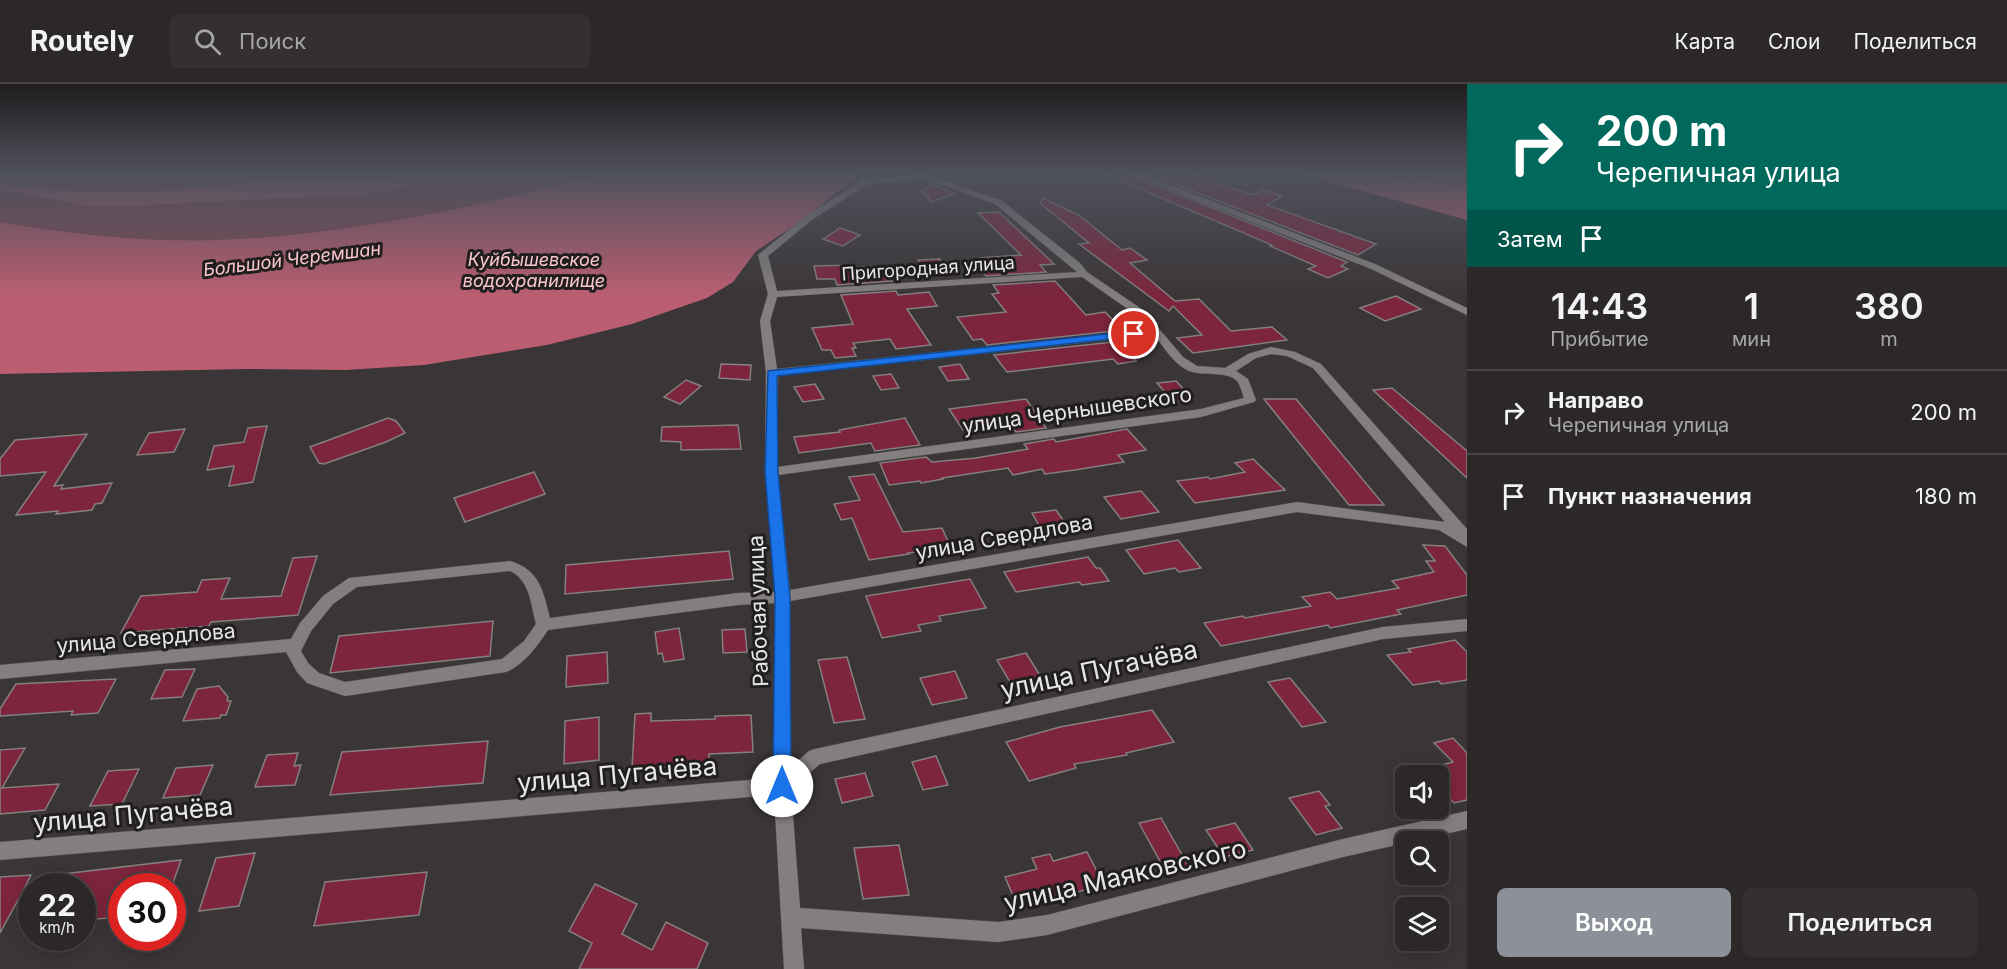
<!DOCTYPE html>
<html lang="ru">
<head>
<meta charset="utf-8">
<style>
  body { margin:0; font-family:Inter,sans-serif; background:#343030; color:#f1f3f6; height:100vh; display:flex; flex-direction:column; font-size:22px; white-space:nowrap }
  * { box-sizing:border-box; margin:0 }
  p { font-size:20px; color:#a6a6a8 }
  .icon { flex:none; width:33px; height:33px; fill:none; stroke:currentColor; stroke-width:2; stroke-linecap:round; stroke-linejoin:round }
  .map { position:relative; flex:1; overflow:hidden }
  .panel { display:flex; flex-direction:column; background:#2c2828; width:540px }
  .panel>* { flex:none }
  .top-card { background:#00695c; color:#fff; overflow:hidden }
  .buttons { position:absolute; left:1395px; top:681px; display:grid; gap:12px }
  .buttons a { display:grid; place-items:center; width:54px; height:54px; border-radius:9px; background:#2c2828; box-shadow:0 3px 15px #0003,0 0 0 2px #484445; font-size:30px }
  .speed { position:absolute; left:18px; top:789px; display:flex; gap:12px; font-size:30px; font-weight:700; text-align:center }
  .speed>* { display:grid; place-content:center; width:78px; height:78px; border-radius:50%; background:#2c2828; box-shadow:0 3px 15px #0003,0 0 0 2px #484445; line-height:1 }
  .speed small { font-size:15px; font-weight:400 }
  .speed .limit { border:9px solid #d22; background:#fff; color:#111 }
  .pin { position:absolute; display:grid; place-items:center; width:51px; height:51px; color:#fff; margin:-26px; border:3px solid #fff; border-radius:50%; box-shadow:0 2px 6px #0007 }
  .me { position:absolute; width:66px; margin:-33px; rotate:0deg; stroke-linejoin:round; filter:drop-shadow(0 0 4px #0008) }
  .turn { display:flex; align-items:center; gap:21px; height:126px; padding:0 30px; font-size:27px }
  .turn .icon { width:78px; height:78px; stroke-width:2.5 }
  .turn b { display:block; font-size:42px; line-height:51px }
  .then { display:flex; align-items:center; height:57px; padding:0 30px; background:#0003; gap:12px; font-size:22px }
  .eta { display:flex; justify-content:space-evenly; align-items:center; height:102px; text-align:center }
  .eta b { font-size:36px; font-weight:600; line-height:42px }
  .action { display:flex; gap:12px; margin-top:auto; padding:12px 30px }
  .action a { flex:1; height:69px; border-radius:9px; background:#8c9099; color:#fff; font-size:24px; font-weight:600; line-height:69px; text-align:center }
  .action a+a { background:#343030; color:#f1f3f6 }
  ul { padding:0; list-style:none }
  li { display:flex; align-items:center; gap:18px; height:84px; padding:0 30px; border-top:2px solid #484445 }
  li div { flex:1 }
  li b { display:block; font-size:22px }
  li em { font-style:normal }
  header { display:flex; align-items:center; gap:36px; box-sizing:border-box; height:84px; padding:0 30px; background:#2c2828; border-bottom:2px solid #484445 }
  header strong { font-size:28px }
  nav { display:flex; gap:33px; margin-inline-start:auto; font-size:21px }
  .search { width:420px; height:54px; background:#343030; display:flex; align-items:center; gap:15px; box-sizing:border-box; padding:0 21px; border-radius:9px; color:#a6a6a8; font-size:22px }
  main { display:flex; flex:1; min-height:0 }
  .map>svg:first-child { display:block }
</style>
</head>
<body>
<header>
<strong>Routely</strong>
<div class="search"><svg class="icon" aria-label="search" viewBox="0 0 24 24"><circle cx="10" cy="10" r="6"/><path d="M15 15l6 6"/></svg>Поиск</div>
<nav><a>Карта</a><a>Слои</a><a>Поделиться</a></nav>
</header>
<main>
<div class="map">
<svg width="1467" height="885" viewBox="0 0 1467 885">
  <rect width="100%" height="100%" fill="#3a3536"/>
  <g fill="#814a54">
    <path d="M0 89H420C382 97 344 91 306 93 257 96 209 104 160 107 107 110 53 107 0 103Z"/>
    <path d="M470 89H606C478 122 345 152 213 156 141 158 71 150 0 138V106L71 118 91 123 375 109Z"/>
    <polygon points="1383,89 1467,89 1467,103 1437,99 1413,90 1400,96"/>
  </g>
  <g fill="#bb5e71">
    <path d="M420 89H470L375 109 150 121 91 123 71 118 0 106V103C53 106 107 110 160 107 209 104 257 96 306 93 344 91 382 97 420 89Z"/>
    <path d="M606 89H861L801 137 756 167 733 198 707 214 632 240 547 261 424 281 346 286 246 285 0 290V138C71 150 141 158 213 156 345 152 478 122 606 89Z"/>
    <polygon points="1299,89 1383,89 1400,96 1413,90 1437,99 1467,103 1467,136"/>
  </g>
  <g fill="#7c253c" stroke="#857f80" stroke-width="1.5">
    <polygon points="1103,89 1125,89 1347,178 1341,182 1348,185 1328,194 1308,185 1316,182 1270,162 1272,161"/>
    <polygon points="1146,89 1187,89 1253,111 1263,106 1282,112 1267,121 1376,160 1358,171"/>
    <polygon points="935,101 954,110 931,118 922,106"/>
    <polygon points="1043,114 1080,132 1122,166 1130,164 1147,176 1130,179 1175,217 1199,215 1231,247 1272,243 1287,256 1193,269 1177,254 1202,251 1173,222 1169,227 1079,160 1089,159 1040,119"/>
    <polygon points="999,128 1054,180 1040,181 1046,188 986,192 975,178 982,177 980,174 1021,171 978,129"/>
    <polygon points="840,144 860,151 843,162 823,155"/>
    <polygon points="940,175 948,190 925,191 918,176"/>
    <polygon points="853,181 853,183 885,182 892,197 837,201 835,195 817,195 814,182"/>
    <polygon points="1055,197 1086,231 1105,228 1123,246 987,261 982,255 973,256 957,233 1006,228 992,210 999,209 993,201"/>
    <polygon points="896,207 898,211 929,208 937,222 907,225 931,261 896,265 890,255 853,259 856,264 852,264 856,272 835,274 831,266 822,266 812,244 853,240 841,211"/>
    <polygon points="1396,212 1421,225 1385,237 1360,224"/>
    <polygon points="1132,256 1145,268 1129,270 1136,277 1118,280 1113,275 1007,288 994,271"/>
    <polygon points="721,280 751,281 750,296 719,294"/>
    <polygon points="960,280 969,295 948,297 939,283"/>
    <polygon points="891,290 899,304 881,306 873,292"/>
    <polygon points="686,296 701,302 680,320 664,313"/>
    <polygon points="1176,297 1193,315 1174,318 1157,299"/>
    <polygon points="815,300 824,315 803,318 794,303"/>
    <polygon points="1392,304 1467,367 1467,394 1373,306"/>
    <polygon points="1026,315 1046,344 1016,348 1009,338 963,346 949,325"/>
    <polygon points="1264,315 1296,315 1384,421 1349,421"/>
    <polygon points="388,334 396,337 405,349 386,358 324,380 319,379 310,363"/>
    <polygon points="905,334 920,361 875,367 871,359 799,369 794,353 840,348 839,346"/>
    <polygon points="738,341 741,365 681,366 681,358 661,357 662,343"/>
    <polygon points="267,342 253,398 229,402 234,382 207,386 214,362 244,358 248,344"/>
    <polygon points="185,345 174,368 137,371 149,349"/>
    <polygon points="1127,345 1146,366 1118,371 1124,378 1075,386 1045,390 1042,385 1013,391 1008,384 942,394 943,395 921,399 920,397 889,401 880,379 926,373 932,378 976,374 1028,365 1024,360 1054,355 1056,358"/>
    <polygon points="87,350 54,402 63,401 61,405 112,399 102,419 95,420 92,426 56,430 58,427 16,431 46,388 0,392 0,375 15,356"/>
    <polygon points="1253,375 1285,406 1195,419 1177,397 1208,393 1210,395 1245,388 1235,379"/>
    <polygon points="534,388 545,410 465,438 454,414"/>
    <polygon points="874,390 903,448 942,444 951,464 908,469 909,470 869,476 852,434 841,436 834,420 860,416 849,393"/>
    <polygon points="1141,407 1159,428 1121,435 1104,413"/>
    <polygon points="1056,426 1067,442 1041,445 1032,429"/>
    <polygon points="1178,456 1201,484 1179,488 1175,484 1144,490 1126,466"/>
    <polygon points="1423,461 1445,462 1467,491 1467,511 1397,526 1401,530 1330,544 1328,541 1221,562 1204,539 1243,532 1245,534 1311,522 1302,513 1330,508 1337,515 1399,504 1392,497 1434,488 1426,477 1435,477"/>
    <polygon points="729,467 733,495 565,510 566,481"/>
    <polygon points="317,472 298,531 211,538 209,542 121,549 141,512 197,508 202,496 230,494 221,515 281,512 293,474"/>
    <polygon points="1088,473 1096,484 1100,484 1109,497 1082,501 1079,498 1016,508 1004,488"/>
    <polygon points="970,495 986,524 939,532 941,537 918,541 921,547 882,554 866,512"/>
    <polygon points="493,537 490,572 330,589 339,552"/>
    <polygon points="679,544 684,575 664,578 662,569 658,570 655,548"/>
    <polygon points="745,545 747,568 723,569 722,546"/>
    <polygon points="1455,556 1467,568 1467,596 1441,600 1439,597 1413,601 1387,571 1411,568 1408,565"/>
    <polygon points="607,568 608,599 566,603 567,572"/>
    <polygon points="1026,569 1044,598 1014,605 997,576"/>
    <polygon points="847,573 865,635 834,639 818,576"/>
    <polygon points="195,585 182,613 151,615 165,586"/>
    <polygon points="955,587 967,614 932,621 920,594"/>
    <polygon points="1290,594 1326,638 1302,643 1268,598"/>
    <polygon points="116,595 98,629 71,631 73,627 0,632 0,625 16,600"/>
    <polygon points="219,602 228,613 227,617 231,617 226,631 221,631 220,634 183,637 197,605"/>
    <polygon points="1152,626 1174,658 1126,669 1127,671 1074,680 1076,684 1029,697 1006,658 1060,643"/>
    <polygon points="651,629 651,637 715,635 715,632 751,631 753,668 709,670 709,681 632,684 635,630"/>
    <polygon points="599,633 599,676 564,680 565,637"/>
    <polygon points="1453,654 1467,669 1467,716 1454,719 1438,702 1438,682 1453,678 1434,659"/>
    <polygon points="488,657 483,699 330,711 342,668"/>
    <polygon points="25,664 2,704 59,700 45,726 0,730 0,666"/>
    <polygon points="298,669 294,682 301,681 295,701 255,703 267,671"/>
    <polygon points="936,672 948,701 923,706 912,678"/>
    <polygon points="213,681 200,711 163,714 176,684"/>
    <polygon points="139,685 122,720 90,722 108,687"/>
    <polygon points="865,689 873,712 842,719 835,695"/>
    <polygon points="1319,707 1330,721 1325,722 1342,744 1316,751 1289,714"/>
    <polygon points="1161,734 1189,783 1166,788 1139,739"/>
    <polygon points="1235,739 1253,766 1224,773 1206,746"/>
    <polygon points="899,761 909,811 863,815 854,764"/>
    <polygon points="1087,768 1104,801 1018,823 1005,793 1037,785 1032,774 1050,770 1053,777"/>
    <polygon points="255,769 239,822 199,827 216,774"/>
    <polygon points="181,776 172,802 122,802 122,832 82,837 82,802 39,802 38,793"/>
    <polygon points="427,788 419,831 314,842 325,798"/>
    <polygon points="31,791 24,805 0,849 0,793"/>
    <polygon points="595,800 637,820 622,850 652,866 666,838 708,859 697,885 579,885 592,859 569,847"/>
  </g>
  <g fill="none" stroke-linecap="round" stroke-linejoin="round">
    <g stroke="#555152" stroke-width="1">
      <g id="minor">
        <polygon points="1127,89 1139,89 1375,180 1467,224 1467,231 1369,184"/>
        <path d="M924 90 1001 116 1080 179 1087 188 1143 226 1183 273 1197 282 1225 284 1248 270 1271 263 1295 268 1321 280 1467 445V463L1439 446 1297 428 790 517 791 683 809 667 815 665 1383 543 1467 535V547L1383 555 820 680 791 705 800 824 998 838 1047 831 1343 755 1467 727V745L1343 773 1047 851 998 858 801 844 804 885H784L774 711 0 776V758L773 694 776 519 738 521 548 546C538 561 524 581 506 588L345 612 307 599 297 588 286 568 0 595V581L291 555 300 539 323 512 349 494 510 477C540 486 543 507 550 534L738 509 775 508 765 388 766 289 760 237 768 210 758 171 807 131 863 96ZM923 94 995 120 1077 188 777 207 768 172 813 135 868 100ZM1082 193 1135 230 1149 246 777 285 770 237 777 213ZM1154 251C1164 263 1173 279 1187 286 1201 293 1227 286 1237 297 1240 300 1242 309 1244 314L1201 325 777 383 778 292ZM1271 270 1287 272 1313 284 1445 438 1297 418 790 506 778 391 1201 333 1254 318 1256 316 1248 295 1236 287 1256 274ZM510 487C530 496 531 521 536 540L524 557 502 575 345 598 319 589 308 579 301 567 311 547 333 520 357 503Z"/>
      </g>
    </g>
    <use href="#minor" fill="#847f7f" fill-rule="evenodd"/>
  </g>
  <linearGradient id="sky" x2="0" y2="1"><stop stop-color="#201d1e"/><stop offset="0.42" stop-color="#4f515d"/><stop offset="1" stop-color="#4f515d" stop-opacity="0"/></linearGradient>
  <rect width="1467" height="213" fill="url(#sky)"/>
  <polygon fill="#1a73e8" stroke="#114b97" stroke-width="1.5" points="1134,247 1139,250 1138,252 777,292 778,388 790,513 791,702 788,708 782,710 775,708 773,702 775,513 765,388 768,287"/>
  <g text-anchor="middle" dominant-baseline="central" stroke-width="6" stroke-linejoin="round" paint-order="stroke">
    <g font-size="18" font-style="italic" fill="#fac6cd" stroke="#201e1e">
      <text transform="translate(292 175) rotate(-7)">Большой Черемшан</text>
      <text x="534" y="175">Куйбышевское<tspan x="534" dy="21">водохранилище</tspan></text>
    </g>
    <g font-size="18" fill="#e8e5e5" stroke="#201e1e">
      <text transform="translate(928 184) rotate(-4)">Пригородная улица</text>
    </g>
    <g font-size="21" fill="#e8e5e5" stroke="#201e1e">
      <text transform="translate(1077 326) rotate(-8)">улица Чернышевского</text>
      <text transform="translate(1004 453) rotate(-10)">улица Свердлова</text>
      <text transform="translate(758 527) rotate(-92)">Рабочая улица</text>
      <text transform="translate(146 554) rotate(-5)">улица Свердлова</text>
    </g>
    <g font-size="26" fill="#e8e5e5" stroke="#201e1e">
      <text transform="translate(1099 585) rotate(-12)">улица Пугачёва</text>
      <text transform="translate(617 690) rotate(-5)">улица Пугачёва</text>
      <text transform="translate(133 730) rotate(-5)">улица Пугачёва</text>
      <text transform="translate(1125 791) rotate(-13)">улица Маяковского</text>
    </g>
  </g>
</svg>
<div class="buttons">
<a><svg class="icon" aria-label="sound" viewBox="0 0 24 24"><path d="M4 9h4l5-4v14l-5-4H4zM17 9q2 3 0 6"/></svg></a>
<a><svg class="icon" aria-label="search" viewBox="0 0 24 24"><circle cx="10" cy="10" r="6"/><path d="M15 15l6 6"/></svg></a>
<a><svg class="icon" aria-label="layers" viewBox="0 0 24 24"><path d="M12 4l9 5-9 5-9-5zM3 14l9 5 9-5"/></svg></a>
</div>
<div class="speed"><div>22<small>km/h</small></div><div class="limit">30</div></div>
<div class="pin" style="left:1134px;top:250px;background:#d93025"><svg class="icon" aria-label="arrive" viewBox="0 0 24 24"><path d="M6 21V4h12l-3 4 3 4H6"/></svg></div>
<svg class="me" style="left:782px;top:702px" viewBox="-20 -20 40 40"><circle r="19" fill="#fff"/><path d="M0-13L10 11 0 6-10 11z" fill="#1a73e8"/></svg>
</div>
<section class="panel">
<div class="top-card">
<div class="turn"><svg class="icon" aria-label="right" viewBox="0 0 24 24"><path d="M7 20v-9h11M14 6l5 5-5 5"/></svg><div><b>200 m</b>Черепичная улица</div></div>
<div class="then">Затем<svg class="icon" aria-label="arrive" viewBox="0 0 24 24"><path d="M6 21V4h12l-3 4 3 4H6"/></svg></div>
</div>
<div class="eta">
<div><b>14:43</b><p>Прибытие</p></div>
<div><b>1</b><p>мин</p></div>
<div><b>380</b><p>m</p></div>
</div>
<ul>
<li><svg class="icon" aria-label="right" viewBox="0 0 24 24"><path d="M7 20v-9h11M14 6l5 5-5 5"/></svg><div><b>Направо</b><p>Черепичная улица</p></div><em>200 m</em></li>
<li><svg class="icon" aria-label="arrive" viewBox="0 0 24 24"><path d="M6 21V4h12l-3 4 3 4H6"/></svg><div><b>Пункт назначения</b></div><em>180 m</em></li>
</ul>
<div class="action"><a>Выход</a><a>Поделиться</a></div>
</section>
</main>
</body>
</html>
